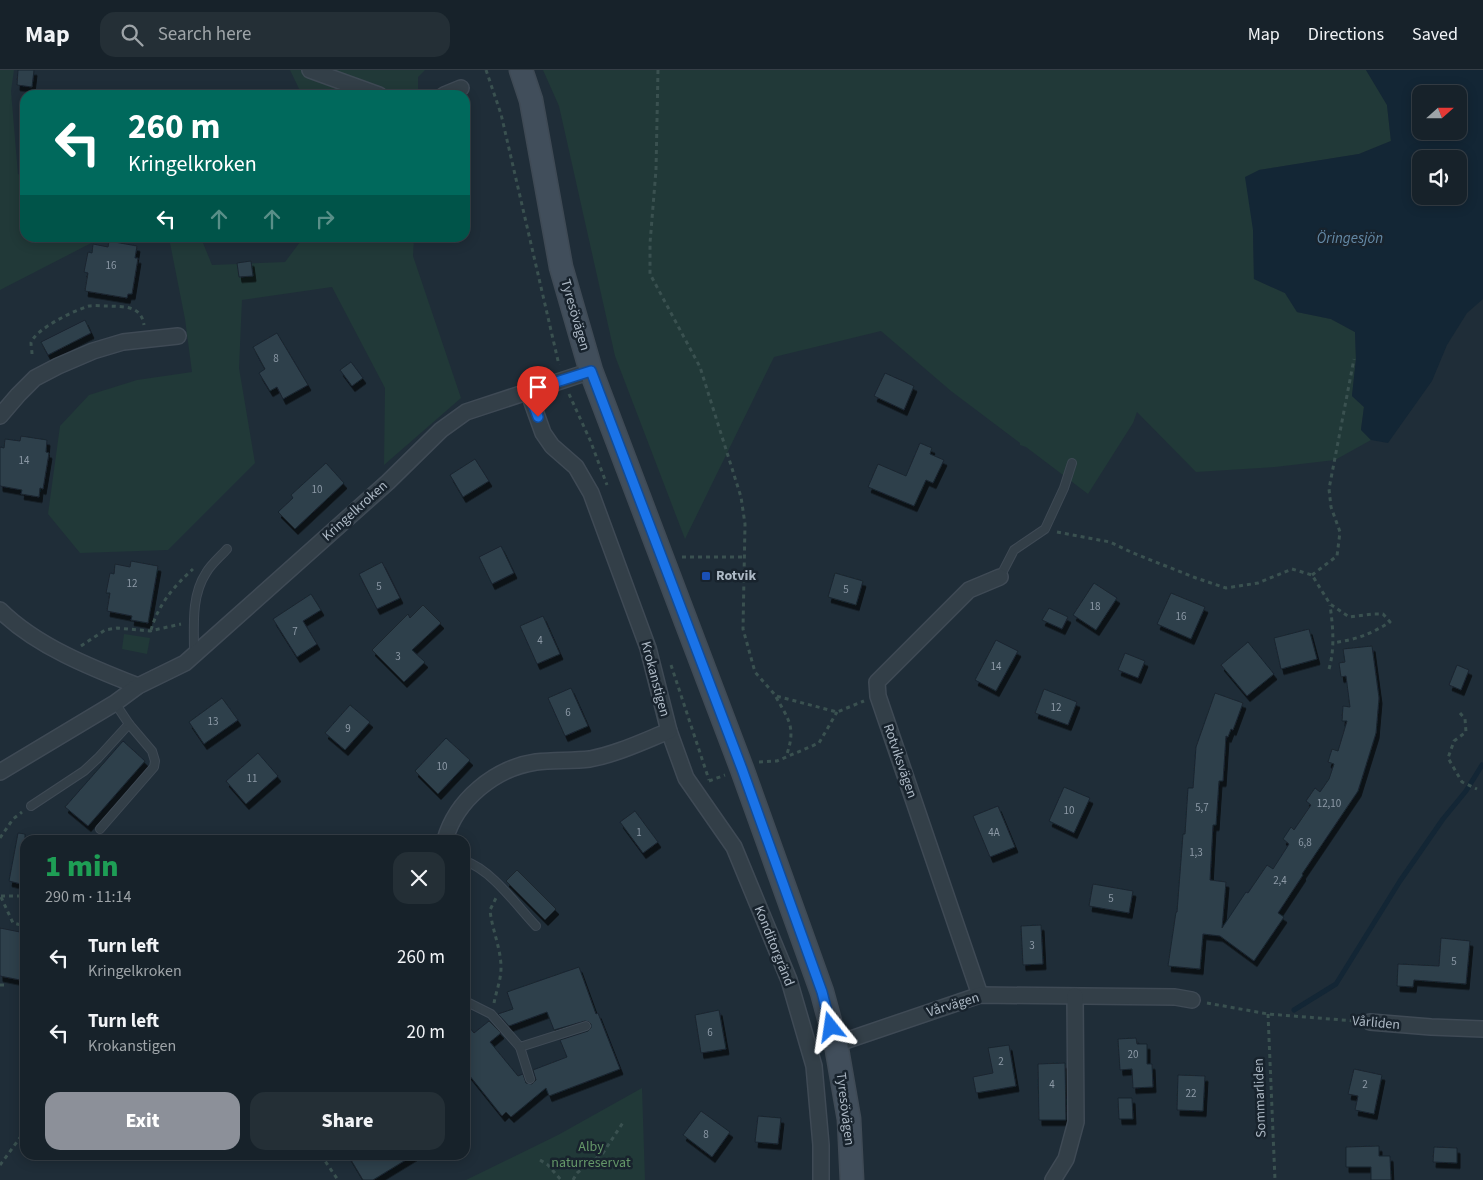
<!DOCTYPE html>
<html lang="en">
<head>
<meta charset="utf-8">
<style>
  body { margin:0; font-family:"Source Sans 3",sans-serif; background:#242f36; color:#f1f3f6; height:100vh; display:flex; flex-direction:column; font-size:19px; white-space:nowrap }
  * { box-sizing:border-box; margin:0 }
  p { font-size:16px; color:#9ea4a8 }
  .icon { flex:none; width:28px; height:28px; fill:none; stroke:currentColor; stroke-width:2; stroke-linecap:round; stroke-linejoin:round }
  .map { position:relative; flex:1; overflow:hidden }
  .side { position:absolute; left:20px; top:765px; width:450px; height:325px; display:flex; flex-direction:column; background:#17222a; border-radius:15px; box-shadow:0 2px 12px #0003,0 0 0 1px #363f47 }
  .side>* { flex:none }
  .banner { position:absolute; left:20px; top:20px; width:450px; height:152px; border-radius:15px; box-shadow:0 2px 12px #0003,0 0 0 1px #363f47; background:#00695c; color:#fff; overflow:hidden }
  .needle { width:32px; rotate:69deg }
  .tools { position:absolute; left:1412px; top:15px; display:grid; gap:10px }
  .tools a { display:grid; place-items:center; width:55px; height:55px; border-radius:10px; background:#17222a; box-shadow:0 2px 12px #0003,0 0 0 1px #363f47; font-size:25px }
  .pin { position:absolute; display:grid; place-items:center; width:42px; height:42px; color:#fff; margin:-51px -21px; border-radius:50% 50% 50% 0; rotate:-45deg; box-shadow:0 0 5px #0007 }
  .pin .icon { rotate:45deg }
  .me { position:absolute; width:55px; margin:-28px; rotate:345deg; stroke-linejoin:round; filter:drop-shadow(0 0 4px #0008) }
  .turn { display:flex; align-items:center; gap:18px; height:105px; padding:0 25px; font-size:22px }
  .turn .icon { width:65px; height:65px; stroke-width:2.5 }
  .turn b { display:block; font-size:35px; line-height:42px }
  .lanes { display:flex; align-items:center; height:48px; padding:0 25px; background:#0003; justify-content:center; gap:25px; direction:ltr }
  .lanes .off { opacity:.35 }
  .round { display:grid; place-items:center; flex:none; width:52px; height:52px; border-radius:15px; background:#242f36 }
  .headline { display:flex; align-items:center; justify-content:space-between; height:85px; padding:0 25px }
  h1 { font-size:30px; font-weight:800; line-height:38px; color:#1e9e55 }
  .action { display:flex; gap:10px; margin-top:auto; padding:10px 25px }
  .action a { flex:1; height:58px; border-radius:15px; background:#8c9099; color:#fff; font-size:20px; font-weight:800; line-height:58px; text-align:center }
  .action a+a { background:#242f36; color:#f1f3f6 }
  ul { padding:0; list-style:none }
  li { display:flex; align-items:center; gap:15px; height:75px; padding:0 25px }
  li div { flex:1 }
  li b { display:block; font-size:19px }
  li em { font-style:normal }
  header { display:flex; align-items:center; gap:30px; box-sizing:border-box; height:70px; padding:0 25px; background:#17222a; border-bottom:1px solid #363f47 }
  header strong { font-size:24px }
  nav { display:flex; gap:28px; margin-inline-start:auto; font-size:18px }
  .search { width:350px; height:45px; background:#242f36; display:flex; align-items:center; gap:12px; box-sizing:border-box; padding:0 18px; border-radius:15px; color:#9ea4a8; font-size:19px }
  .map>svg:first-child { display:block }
</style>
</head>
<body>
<header>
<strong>Map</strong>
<div class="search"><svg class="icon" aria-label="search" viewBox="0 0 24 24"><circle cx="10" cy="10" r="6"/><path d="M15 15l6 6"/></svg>Search here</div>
<nav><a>Map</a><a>Directions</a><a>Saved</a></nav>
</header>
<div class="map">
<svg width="1483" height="1110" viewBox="0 0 1483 1110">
  <defs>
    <filter id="shadow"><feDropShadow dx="3" dy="5.5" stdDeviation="0" flood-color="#0009"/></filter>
  </defs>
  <rect width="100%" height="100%" fill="#1f2d38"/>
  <g fill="#213938">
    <polygon points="0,0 14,0 11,21 18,104 25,108 25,168 101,168 0,220"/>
    <polygon points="290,0 425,0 418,7 418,25 302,25"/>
    <polygon points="543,0 1366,0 1387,35 1391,71 1359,84 1259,100 1253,160 1254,209 1285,223 1297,242 1331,249 1355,262 1356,289 1352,326 1364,337 1361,359 1371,370 1335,390 1275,397 1196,402 1137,342 1133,353 1088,424 1026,377 1020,375 1020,373 951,321 881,261 774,287 685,469 615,286 559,36"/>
    <polygon points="169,168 201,168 212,195 285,192 303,168 414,168 413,186 461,328 384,395 385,318 332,217 242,230 239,298 255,393 168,480 80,483 48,444 60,356 89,325 137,310 192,302 185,249"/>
    <polygon points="124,564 150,568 147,584 122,579"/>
    <polygon points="642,1018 645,1110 466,1110 558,1065"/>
  </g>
  <path fill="#132635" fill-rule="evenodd" d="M1366 0H1483V229L1467 243 1447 275 1432 311 1388 373 1371 370 1361 360 1364 337 1352 326 1356 289 1355 262 1331 249 1297 242 1285 223 1254 209 1253 160 1245 107 1259 100 1359 84 1391 71 1387 35ZM1421 24H1459V61H1421ZM1421 89H1459V126H1421Z"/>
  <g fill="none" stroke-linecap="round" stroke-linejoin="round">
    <polyline stroke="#132635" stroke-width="5" points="1294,940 1336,914 1400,811 1443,749 1466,721 1482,695"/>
  </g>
  <g fill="#2e3f4c" stroke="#1a252f" filter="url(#shadow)">
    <polygon points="18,0 34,0 32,17 17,15"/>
    <polygon points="109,171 137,176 135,188 138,188 132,224 128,224 127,228 85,221 88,203 84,202 88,182 92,183 93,174 108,177"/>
    <polygon points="251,191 253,206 239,207 237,193"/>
    <polygon points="85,250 91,263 48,285 41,272"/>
    <polygon points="277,263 308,315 283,329 277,317 270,321 259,303 265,299 253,277"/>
    <polygon points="351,292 363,308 352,316 340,300"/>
    <polygon points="885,303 914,316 904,340 874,326"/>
    <polygon points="21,366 47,370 46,382 49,383 43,419 40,418 39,427 21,424 22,420 0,416 0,377 4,378 5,369 20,371"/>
    <polygon points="920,373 932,378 930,384 944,390 933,413 926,410 914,436 868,417 878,394 906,406"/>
    <polygon points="475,389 489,411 463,427 450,405"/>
    <polygon points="326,393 344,413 295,459 278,442 293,428 291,425"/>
    <polygon points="501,476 514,503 492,514 479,487"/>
    <polygon points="131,491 158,496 148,553 131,550 132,546 107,541 110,523 106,523 110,503 114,504 115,494 130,497"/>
    <polygon points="382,492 400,528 377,539 359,504"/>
    <polygon points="835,503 863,511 856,535 828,527"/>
    <polygon points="1094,513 1117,528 1096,560 1073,545"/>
    <polygon points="1171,523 1205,537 1191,569 1157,554"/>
    <polygon points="311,524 321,540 303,551 317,574 297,587 273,549"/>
    <polygon points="423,535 441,553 412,580 425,592 404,612 372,580 408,544 410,548"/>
    <polygon points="1049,538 1068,547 1062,559 1042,550"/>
    <polygon points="543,546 560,584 537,594 520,556"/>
    <polygon points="1309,559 1317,589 1281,599 1274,568"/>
    <polygon points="996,570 1018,581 996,621 975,610"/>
    <polygon points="1248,572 1274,604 1247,626 1221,595"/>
    <polygon points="1372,576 1379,628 1376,663 1358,721 1302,804 1303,805 1278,843 1284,847 1254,891 1220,866 1203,864 1200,899 1168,896 1176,842 1177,842 1183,764 1185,764 1188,718 1193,718 1196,677 1215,623 1243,633 1233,660 1231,659 1228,667 1226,666 1223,711 1219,711 1216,755 1213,755 1210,810 1226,812 1222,858 1246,822 1248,823 1267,795 1273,799 1289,774 1283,769 1291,757 1294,760 1311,735 1306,731 1315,718 1320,722 1329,709 1334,694 1328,692 1332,679 1338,681 1347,651 1342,651 1343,636 1350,637 1346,606 1341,607 1339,593 1345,592 1343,579"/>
    <polygon points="1125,583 1145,591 1138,608 1118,600"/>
    <polygon points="1457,595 1469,600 1461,620 1449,615"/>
    <polygon points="571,618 588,656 565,666 548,628"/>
    <polygon points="1044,619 1077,632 1068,655 1035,643"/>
    <polygon points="222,628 238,650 204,674 189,652"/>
    <polygon points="350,635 370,652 345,680 325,663"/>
    <polygon points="446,668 470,690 438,724 415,701"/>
    <polygon points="123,671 145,691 88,756 65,737"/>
    <polygon points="258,683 278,706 246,734 226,711"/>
    <polygon points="1064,717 1090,728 1074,763 1049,751"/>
    <polygon points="998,736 1015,777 990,787 973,746"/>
    <polygon points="635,741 658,772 643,783 620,752"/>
    <polygon points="18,763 25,764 25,815 9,811"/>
    <polygon points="517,800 556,839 545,850 506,811"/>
    <polygon points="1093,814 1133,821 1129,843 1089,836"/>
    <polygon points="1041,855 1043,894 1023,895 1021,856"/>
    <polygon points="0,858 25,863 25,911 0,906"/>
    <polygon points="1441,868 1470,871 1466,914 1414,910 1413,917 1397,916 1398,894 1439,896"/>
    <polygon points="579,897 596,944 598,943 620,999 549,1026 546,1018 511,1047 506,1042 502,1046 465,1000 465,952 474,963 489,951 501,963 490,972 518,1006 523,1004 526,1013 532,1014 536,1010 533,1000 567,987 560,970 588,961 591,958 591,954 589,952 585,951 554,960 547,942 509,956 498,944 513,939 507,922"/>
    <polygon points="719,940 726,979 701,983 695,945"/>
    <polygon points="1136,968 1137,974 1147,974 1147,994 1152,994 1153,1017 1133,1018 1132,999 1120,1000 1118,969"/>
    <polygon points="1009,975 1016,1016 976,1023 973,1007 993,1003 988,978"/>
    <polygon points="1065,993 1066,1050 1039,1050 1038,994"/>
    <polygon points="1354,999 1382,1005 1374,1044 1355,1040 1358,1026 1348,1024"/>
    <polygon points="1178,1005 1205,1006 1203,1041 1177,1040"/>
    <polygon points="1118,1028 1132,1028 1133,1049 1119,1049"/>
    <polygon points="701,1041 730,1062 712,1087 683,1065"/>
    <polygon points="758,1046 781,1048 778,1074 755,1072"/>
    <polygon points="1379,1076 1379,1086 1390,1086 1391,1110 1371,1110 1371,1097 1346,1097 1346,1077"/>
    <polygon points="1434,1077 1457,1078 1457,1093 1433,1092"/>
    <polygon points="348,1085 414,1085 373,1110 363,1110"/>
  </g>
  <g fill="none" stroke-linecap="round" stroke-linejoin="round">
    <g stroke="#3f4a55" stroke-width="10">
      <g id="lane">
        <polyline points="1000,507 1014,480 1045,459 1064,418 1072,393"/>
        <path d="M194 583C194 556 191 526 206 503 211 494 220 487 227 479"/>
        <polyline points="31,736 84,701 98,688 129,654"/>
        <polyline points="100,759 154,697 155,691 152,681 129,654 115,633"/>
        <path d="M465 791C492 800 516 835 536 856"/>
        <polyline points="465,931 491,944 520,977 586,956"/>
        <polyline points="520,977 530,1009"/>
      </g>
    </g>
    <g stroke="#3f4a55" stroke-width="18">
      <g id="street">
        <polyline points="310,0 379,25"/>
        <polyline points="444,25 461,18"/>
        <polyline points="0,346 18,325 35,308 58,296 93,281 123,272 178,266"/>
        <path d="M0 540C36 576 92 598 138 616"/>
        <polyline points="669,661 686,708 734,777 789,910 814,996 821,1075 821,1110"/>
        <polyline points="0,702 115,633 138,616 185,593 388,412 441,360 466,342 591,301"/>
        <path d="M445 770C456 730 495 698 536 692 554 690 572 691 590 689 617 684 644 671 669 661L648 578 591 423 576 397 552 376 543 363 528 321"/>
        <polyline points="980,925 878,626 877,612 969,520 1000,507"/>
        <polyline points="1370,952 1431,957 1483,959"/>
        <polyline points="836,974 980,925 1175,927 1192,930"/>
        <polyline points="1053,1110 1066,1089 1076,1052 1075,926"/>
      </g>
    </g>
    <g stroke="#3f4a55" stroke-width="25">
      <polyline id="secondary" points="521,0 531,30 561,197 591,301 742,699 822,922 836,974 849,1049 852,1110"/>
    </g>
    <g stroke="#3a5150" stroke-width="3" stroke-dasharray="4 4" stroke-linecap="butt">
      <polyline points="486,0 501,44 559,295"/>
      <polyline points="658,0 656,100 650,173 650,204 700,297 741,427 745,454 743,559 755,602 776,626 837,642 864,631"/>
      <path d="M32 284C32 281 31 276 31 273 35 259 75 240 89 236 94 235 102 236 108 236 124 237 141 235 144 255"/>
      <polyline points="569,324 590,370 607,415"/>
      <path d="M1057 462 1110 472 1133 483 1196 508 1226 518 1258 513 1292 499 1312 505 1330 534 1349 547 1372 544H1383L1390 552C1369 565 1357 569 1333 573"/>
      <polyline points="682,487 745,487"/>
      <polyline points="1312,505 1337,486 1340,462 1331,437 1329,419 1354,289"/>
      <path d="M151 560C158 535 174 516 193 499"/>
      <polyline points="81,576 105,560 117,558 150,561 181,554"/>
      <polyline points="671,595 709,710"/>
      <path d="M1329 599C1335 578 1333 557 1330 535"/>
      <path d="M776 627C790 652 796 658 786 687"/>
      <polyline points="1460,643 1465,649 1466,662 1454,671 1448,688 1462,712 1477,719"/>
      <polyline points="759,692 777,691 819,673 837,642"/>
      <polyline points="709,711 725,705"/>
      <polyline points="0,768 13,749 22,742"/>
      <polyline points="1,826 25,826"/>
      <polyline points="1,827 13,853 25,856"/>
      <polyline points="0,915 5,915"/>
      <path d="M494 933C496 922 501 910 501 898 501 878 492 860 490 840L496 828"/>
      <polyline points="1207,933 1268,944 1355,951"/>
      <polyline points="1268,944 1275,1110"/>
      <polyline points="321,1085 338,1110"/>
      <polyline points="540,1090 548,1095 561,1110"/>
      <polyline points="0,1095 25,1061"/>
      <polyline points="573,1110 577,1103 603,1083 624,1051"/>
    </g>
    <use href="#lane" stroke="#333f48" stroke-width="8"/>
    <use href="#street" stroke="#333f48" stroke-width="15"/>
    <use href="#secondary" stroke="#414e5b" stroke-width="22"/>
  </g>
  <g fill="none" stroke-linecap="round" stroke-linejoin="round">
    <g stroke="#114b97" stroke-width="12">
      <polyline id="route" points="538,347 528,321 591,301 742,699 822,922 831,957"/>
    </g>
    <use href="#route" stroke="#1a73e8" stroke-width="9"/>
  </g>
  <rect fill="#1a4fb4" stroke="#18232d" stroke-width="2" x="701" y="501" width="10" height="10" rx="2.5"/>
  <g text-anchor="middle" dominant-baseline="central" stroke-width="5" stroke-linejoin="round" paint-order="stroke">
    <g font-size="11" fill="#8c99a6">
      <text x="111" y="195">16</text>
      <text x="276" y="288">8</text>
      <text x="24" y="390">14</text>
      <text x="317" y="419">10</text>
      <text x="132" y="513">12</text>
      <text x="379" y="516">5</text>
      <text x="846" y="519">5</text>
      <text x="1095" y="536">18</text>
      <text x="1181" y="546">16</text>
      <text x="295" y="561">7</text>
      <text x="540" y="570">4</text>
      <text x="398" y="586">3</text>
      <text x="996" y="596">14</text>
      <text x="1056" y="637">12</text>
      <text x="568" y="642">6</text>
      <text x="213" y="651">13</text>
      <text x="348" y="658">9</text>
      <text x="442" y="696">10</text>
      <text x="252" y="708">11</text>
      <text x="1329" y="733">12,10</text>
      <text x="1202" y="737">5,7</text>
      <text x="1069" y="740">10</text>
      <text x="639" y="762">1</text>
      <text x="994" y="762">4A</text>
      <text x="1305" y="772">6,8</text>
      <text x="1196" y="782">1,3</text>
      <text x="1280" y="810">2,4</text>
      <text x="1111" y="828">5</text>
      <text x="1032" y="875">3</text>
      <text x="1454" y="891">5</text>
      <text x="710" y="962">6</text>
      <text x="1133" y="984">20</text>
      <text x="1001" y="991">2</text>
      <text x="1052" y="1014">4</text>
      <text x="1365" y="1014">2</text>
      <text x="1191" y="1023">22</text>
      <text x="706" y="1064">8</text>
    </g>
    <g font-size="14" fill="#adb9c5" stroke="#18232d">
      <text transform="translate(575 245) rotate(74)">Tyresövägen</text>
      <text transform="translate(355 441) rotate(-42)">Kringelkroken</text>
      <text transform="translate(655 609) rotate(75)">Krokanstigen</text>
      <text transform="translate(900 691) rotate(71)">Rotviksvägen</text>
      <text transform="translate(774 876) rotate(68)">Konditorgränd</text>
      <text transform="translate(953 935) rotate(-17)">Vårvägen</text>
      <text transform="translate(1376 953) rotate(5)">Vårliden</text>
      <text transform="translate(1260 1028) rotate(-92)">Sommarliden</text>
      <text transform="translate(845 1039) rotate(83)">Tyresövägen</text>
    </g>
    <g font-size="14" font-weight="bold" fill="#adb9c5" stroke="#18232d" text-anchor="start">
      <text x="716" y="506">Rotvik</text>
    </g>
    <g font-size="14" fill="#649668" stroke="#18232d">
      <text x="591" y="1077">Alby<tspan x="591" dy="16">naturreservat</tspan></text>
    </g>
    <g font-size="15" font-style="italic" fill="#6489a6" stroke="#18232d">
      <text x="1350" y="168">Öringesjön</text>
    </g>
  </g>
</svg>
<div class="tools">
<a><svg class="needle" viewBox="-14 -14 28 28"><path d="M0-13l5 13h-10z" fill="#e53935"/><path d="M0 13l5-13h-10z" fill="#9ea4a8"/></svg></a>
<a><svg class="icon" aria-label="sound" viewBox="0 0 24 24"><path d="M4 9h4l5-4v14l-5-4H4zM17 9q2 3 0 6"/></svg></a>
</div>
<div class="pin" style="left:538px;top:347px;background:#d93025"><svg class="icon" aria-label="arrive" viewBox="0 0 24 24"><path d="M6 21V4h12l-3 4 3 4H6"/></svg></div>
<svg class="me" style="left:831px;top:957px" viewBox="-20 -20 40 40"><path d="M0-17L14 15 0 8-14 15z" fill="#1a73e8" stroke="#fff" stroke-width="4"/></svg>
<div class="banner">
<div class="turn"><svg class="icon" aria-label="left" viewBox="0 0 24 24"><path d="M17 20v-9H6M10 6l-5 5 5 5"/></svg><div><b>260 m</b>Kringelkroken</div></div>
<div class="lanes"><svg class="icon" aria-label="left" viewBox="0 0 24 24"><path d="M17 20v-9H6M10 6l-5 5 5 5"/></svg><svg class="icon off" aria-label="ahead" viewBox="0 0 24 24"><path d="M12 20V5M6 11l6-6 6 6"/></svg><svg class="icon off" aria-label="ahead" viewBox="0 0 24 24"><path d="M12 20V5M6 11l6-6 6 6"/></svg><svg class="icon off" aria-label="right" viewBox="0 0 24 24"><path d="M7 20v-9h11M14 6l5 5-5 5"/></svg></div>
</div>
<section class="side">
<div class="headline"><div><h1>1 min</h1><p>290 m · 11:14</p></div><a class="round"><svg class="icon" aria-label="close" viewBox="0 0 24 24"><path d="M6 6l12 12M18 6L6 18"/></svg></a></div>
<ul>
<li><svg class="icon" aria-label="left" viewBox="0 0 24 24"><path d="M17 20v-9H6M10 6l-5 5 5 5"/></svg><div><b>Turn left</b><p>Kringelkroken</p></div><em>260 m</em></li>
<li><svg class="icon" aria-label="left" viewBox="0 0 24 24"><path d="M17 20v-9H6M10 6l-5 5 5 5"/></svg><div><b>Turn left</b><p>Krokanstigen</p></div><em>20 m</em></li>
</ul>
<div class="action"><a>Exit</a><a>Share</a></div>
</section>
</div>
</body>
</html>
